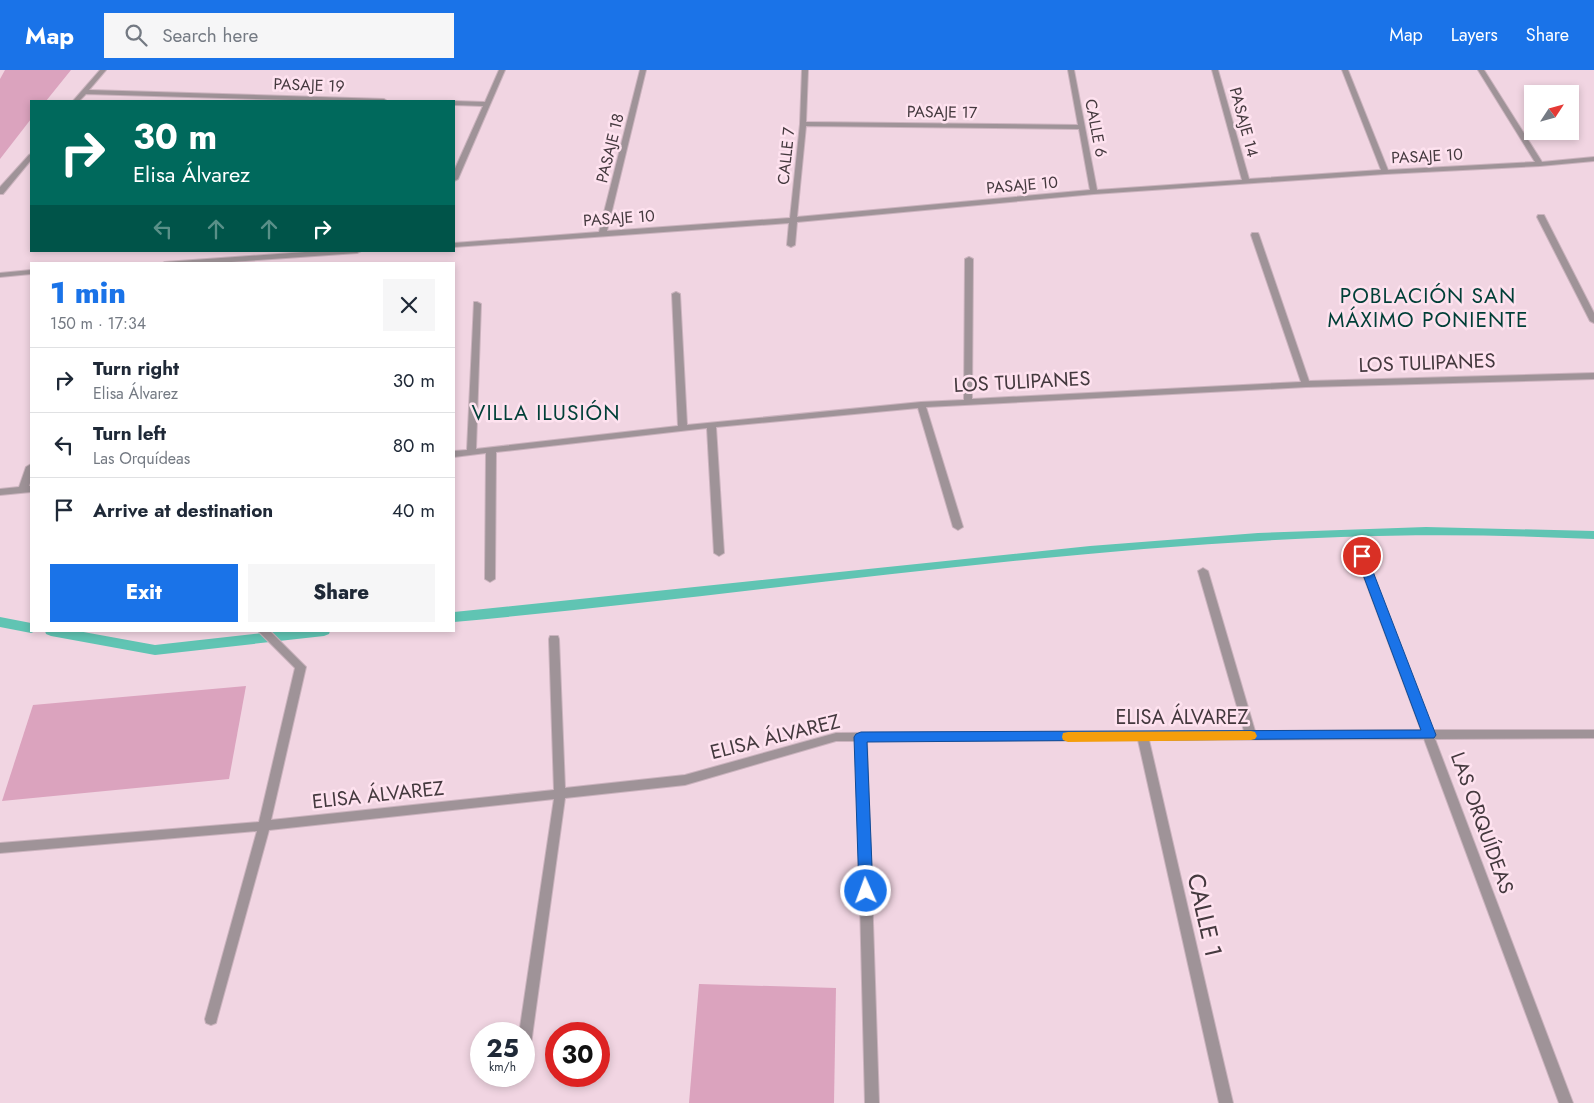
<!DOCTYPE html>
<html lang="en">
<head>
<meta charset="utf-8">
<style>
  body { margin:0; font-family:Jost,sans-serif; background:#f6f6f7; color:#1f2937; height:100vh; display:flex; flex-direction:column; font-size:19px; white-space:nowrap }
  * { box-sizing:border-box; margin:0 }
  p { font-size:16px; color:#747a83 }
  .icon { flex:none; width:28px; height:28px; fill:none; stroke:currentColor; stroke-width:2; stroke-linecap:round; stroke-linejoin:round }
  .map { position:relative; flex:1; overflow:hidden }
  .drawer { position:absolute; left:30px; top:192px; width:425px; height:370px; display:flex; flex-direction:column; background:#fff; border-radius:0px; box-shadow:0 2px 8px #0003 }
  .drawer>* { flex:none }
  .banner { position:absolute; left:30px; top:30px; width:425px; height:152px; border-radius:0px; box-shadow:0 2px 8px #0003; background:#00695c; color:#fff; overflow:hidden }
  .needle { width:32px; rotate:54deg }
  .fabs { position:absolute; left:1524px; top:15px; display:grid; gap:10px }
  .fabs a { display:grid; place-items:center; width:55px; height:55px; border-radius:0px; background:#fff; box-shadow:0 2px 8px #0003; font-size:25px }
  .speed { position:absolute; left:470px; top:952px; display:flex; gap:10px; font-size:25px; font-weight:700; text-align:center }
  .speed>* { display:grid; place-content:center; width:65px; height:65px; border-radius:50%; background:#fff; box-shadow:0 2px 8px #0003; line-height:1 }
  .speed small { font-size:12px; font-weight:400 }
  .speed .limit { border:8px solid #d22; background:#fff; color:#111 }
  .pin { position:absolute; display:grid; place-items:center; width:42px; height:42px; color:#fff; margin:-21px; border:2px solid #fff; border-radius:50%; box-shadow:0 1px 5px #0007 }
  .me { position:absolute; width:55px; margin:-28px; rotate:358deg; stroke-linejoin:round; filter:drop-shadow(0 0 4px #0008) }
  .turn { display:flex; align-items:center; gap:18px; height:105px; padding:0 20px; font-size:22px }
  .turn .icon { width:65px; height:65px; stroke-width:2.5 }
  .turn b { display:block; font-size:35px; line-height:42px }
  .lanes { display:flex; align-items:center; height:48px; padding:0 20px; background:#0003; justify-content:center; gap:25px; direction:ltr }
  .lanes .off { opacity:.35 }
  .round { display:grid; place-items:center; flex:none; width:52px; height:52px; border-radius:0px; background:#f6f6f7 }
  .summary { display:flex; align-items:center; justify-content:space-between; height:85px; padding:0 20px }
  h1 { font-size:30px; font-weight:800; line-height:38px; color:#1a73e8 }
  .action { display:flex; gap:10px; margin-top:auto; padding:10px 20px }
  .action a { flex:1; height:58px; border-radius:0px; background:#1a73e8; color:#fff; font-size:20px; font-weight:800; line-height:58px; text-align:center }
  .action a+a { background:#f6f6f7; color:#1f2937 }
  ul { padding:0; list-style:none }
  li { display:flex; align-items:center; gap:15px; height:65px; padding:0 20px; border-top:1px solid #e0e1e3 }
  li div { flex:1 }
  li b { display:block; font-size:19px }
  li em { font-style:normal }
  header { display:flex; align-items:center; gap:30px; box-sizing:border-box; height:70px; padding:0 25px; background:#1a73e8; color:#fff }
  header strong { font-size:24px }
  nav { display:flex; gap:28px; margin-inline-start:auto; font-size:18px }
  .search { width:350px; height:45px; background:#f6f6f7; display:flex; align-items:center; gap:12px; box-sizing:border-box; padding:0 18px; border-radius:0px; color:#747a83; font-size:19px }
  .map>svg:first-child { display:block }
</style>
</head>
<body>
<header>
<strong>Map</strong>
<div class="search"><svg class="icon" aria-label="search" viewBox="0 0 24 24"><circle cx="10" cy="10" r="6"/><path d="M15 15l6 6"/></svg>Search here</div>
<nav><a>Map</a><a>Layers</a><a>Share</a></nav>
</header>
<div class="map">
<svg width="1594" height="1033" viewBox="0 0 1594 1033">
  <rect width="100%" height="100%" fill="#f1d5e2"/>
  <g fill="#dba3be">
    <polygon points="5,0 71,0 46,31 31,31 31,49 0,89 0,9"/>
    <polygon points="246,616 229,709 2,731 33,635"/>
    <polygon points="699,914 836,918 834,1033 689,1033"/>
  </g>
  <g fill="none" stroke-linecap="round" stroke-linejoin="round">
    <g fill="#60c4b3" fill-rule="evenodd">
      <path d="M1426 457 1594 461V469C1510 465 1425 464 1341 467 1044 478 749 525 454 552V542L1090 476 1258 463Z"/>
      <polygon points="0,547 31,553 31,561 36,561 31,563 0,557"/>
      <polygon points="45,561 78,561 155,575 280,561 330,561 329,564 324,566 155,585 51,566 46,564"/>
    </g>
    <g stroke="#cbb3be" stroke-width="2">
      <g id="minor">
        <polygon points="100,0 106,0 89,20 384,29 387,31 326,31 86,24 79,31 73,31"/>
        <polygon points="499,0 505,0 458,109 454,111 454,101 483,36 454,35 453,31 485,32"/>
        <path d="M640 0H646L607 161 790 148 800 54 802 0H808L806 52 1078 55 1068 0H1074L1097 120 1242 110 1212 0H1218L1249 109 1381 100 1342 0H1348L1388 100 1535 92 1478 0H1484L1542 92 1594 87V91L1540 96 1385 104 1094 124 797 152 795 175 791 177 787 175 789 153 454 177V173L599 162ZM806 56 1079 59 1090 120 797 147Z"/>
        <polygon points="31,84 31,90 3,124 0,124 0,117 29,85"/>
        <polygon points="1538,145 1544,145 1545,147 1594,243 1594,253 1590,251 1537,147"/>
        <polygon points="1252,163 1258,163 1259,165 1309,311 1594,303 1594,309 1306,317 926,337 963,457 958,460 953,457 918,338 716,357 724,483 719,486 714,483 707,358 496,382 495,509 490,512 485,509 486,383 454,387 454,381 467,380 474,232 477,232 481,234 476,379 678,356 672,224 676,222 680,224 687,355 921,332 964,330 965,189 969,187 973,189 972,329 1301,312 1251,165"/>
        <polygon points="319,181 361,181 357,183 203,194 161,194 165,192"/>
        <polygon points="31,200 31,204 0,207 0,203"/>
        <polygon points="31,394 31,410 29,416 31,416 31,422 0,425 0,419 19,417 26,397"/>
        <polygon points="1361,483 1366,486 1432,660 1594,660 1594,668 1435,669 1573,1033 1559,1033 1424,669 1149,670 1233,1033 1219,1033 1138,670 867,671 879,1033 865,1033 856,671 836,671 685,715 565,728 531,974 529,978 524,980 524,964 519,964 554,729 269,760 217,949 216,953 211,955 206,953 205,949 257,761 0,783 0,773 259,752 295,598 258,561 270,561 306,597 271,750 554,720 549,569 550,566 558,566 559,569 565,718 685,705 836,663 1244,661 1198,501 1203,498 1208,501 1255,661 1421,660 1356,486"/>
      </g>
    </g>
    <use href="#minor" fill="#9f9398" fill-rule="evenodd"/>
  </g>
  <polygon fill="#1a73e8" stroke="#114b97" points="1362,482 1367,486 1436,665 1434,668 867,672 873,821 870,826 866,827 861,826 859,821 854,667 856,664 861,662 1421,660 1356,486"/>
  <polygon fill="#f59e0b" points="1251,661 1255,662 1257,666 1255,669 1251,670 1068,672 1063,670 1062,667 1063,663 1068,662"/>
  <g text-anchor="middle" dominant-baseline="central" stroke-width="5" stroke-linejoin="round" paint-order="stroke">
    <g font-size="16" fill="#44393e" stroke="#fee2ef">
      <text transform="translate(309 15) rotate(2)">PASAJE 19</text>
      <text transform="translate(942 42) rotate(1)">PASAJE 17</text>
      <text transform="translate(1244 52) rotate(75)">PASAJE 14</text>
      <text transform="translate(1096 58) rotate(79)">CALLE 6</text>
      <text transform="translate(610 78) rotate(-76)">PASAJE 18</text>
      <text transform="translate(786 86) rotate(-84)">CALLE 7</text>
      <text transform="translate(1427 86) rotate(-3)">PASAJE 10</text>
      <text transform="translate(1022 115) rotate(-5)">PASAJE 10</text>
      <text transform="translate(619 148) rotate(-4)">PASAJE 10</text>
    </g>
    <g font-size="20" fill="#44393e" stroke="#fee2ef">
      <text transform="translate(1427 293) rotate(-2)">LOS TULIPANES</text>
      <text transform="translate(1022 312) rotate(-3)">LOS TULIPANES</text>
      <text x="1182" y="647">ELISA ÁLVAREZ</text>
      <text transform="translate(775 667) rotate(-14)">ELISA ÁLVAREZ</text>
      <text transform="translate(378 725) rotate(-6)">ELISA ÁLVAREZ</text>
      <text transform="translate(1482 753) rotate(70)">LAS ORQUÍDEAS</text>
    </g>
    <g font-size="21" letter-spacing="1" fill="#003f37" stroke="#fee2ef">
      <text x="1428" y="226">POBLACIÓN SAN<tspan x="1428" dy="24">MÁXIMO PONIENTE</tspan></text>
      <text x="546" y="343">VILLA ILUSIÓN</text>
    </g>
    <g font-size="24" fill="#44393e" stroke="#fee2ef">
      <text transform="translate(1205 845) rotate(77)">CALLE 1</text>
    </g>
  </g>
</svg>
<div class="fabs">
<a><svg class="needle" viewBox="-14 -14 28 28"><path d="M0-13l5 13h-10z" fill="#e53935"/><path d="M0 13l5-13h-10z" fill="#747a83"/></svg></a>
</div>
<div class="speed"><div>25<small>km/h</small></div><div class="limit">30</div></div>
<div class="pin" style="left:1362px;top:486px;background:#d93025"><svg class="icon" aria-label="arrive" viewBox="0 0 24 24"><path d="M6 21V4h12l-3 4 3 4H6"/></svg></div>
<svg class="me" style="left:866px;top:821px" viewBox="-20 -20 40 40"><circle r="17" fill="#1a73e8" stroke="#fff" stroke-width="3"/><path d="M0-11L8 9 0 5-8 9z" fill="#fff"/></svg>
<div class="banner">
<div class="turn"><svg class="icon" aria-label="right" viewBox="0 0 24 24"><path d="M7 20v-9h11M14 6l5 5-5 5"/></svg><div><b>30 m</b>Elisa Álvarez</div></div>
<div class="lanes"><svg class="icon off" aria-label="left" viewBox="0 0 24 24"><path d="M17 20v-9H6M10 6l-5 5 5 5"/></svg><svg class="icon off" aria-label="ahead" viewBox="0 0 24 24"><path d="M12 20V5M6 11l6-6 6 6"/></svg><svg class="icon off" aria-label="ahead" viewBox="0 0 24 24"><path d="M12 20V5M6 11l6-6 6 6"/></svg><svg class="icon" aria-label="right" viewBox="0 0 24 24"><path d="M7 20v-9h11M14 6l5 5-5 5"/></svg></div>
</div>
<section class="drawer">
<div class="summary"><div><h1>1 min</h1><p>150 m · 17:34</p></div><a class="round"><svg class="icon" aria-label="close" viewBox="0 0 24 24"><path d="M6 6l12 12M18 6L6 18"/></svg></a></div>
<ul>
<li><svg class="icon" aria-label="right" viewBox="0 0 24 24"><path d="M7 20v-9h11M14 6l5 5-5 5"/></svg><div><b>Turn right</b><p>Elisa Álvarez</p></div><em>30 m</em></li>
<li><svg class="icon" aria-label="left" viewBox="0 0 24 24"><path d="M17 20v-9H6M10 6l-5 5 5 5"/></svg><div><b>Turn left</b><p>Las Orquídeas</p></div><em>80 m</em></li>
<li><svg class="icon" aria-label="arrive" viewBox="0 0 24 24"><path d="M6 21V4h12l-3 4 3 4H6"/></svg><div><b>Arrive at destination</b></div><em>40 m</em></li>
</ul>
<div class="action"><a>Exit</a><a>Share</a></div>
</section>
</div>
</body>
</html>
